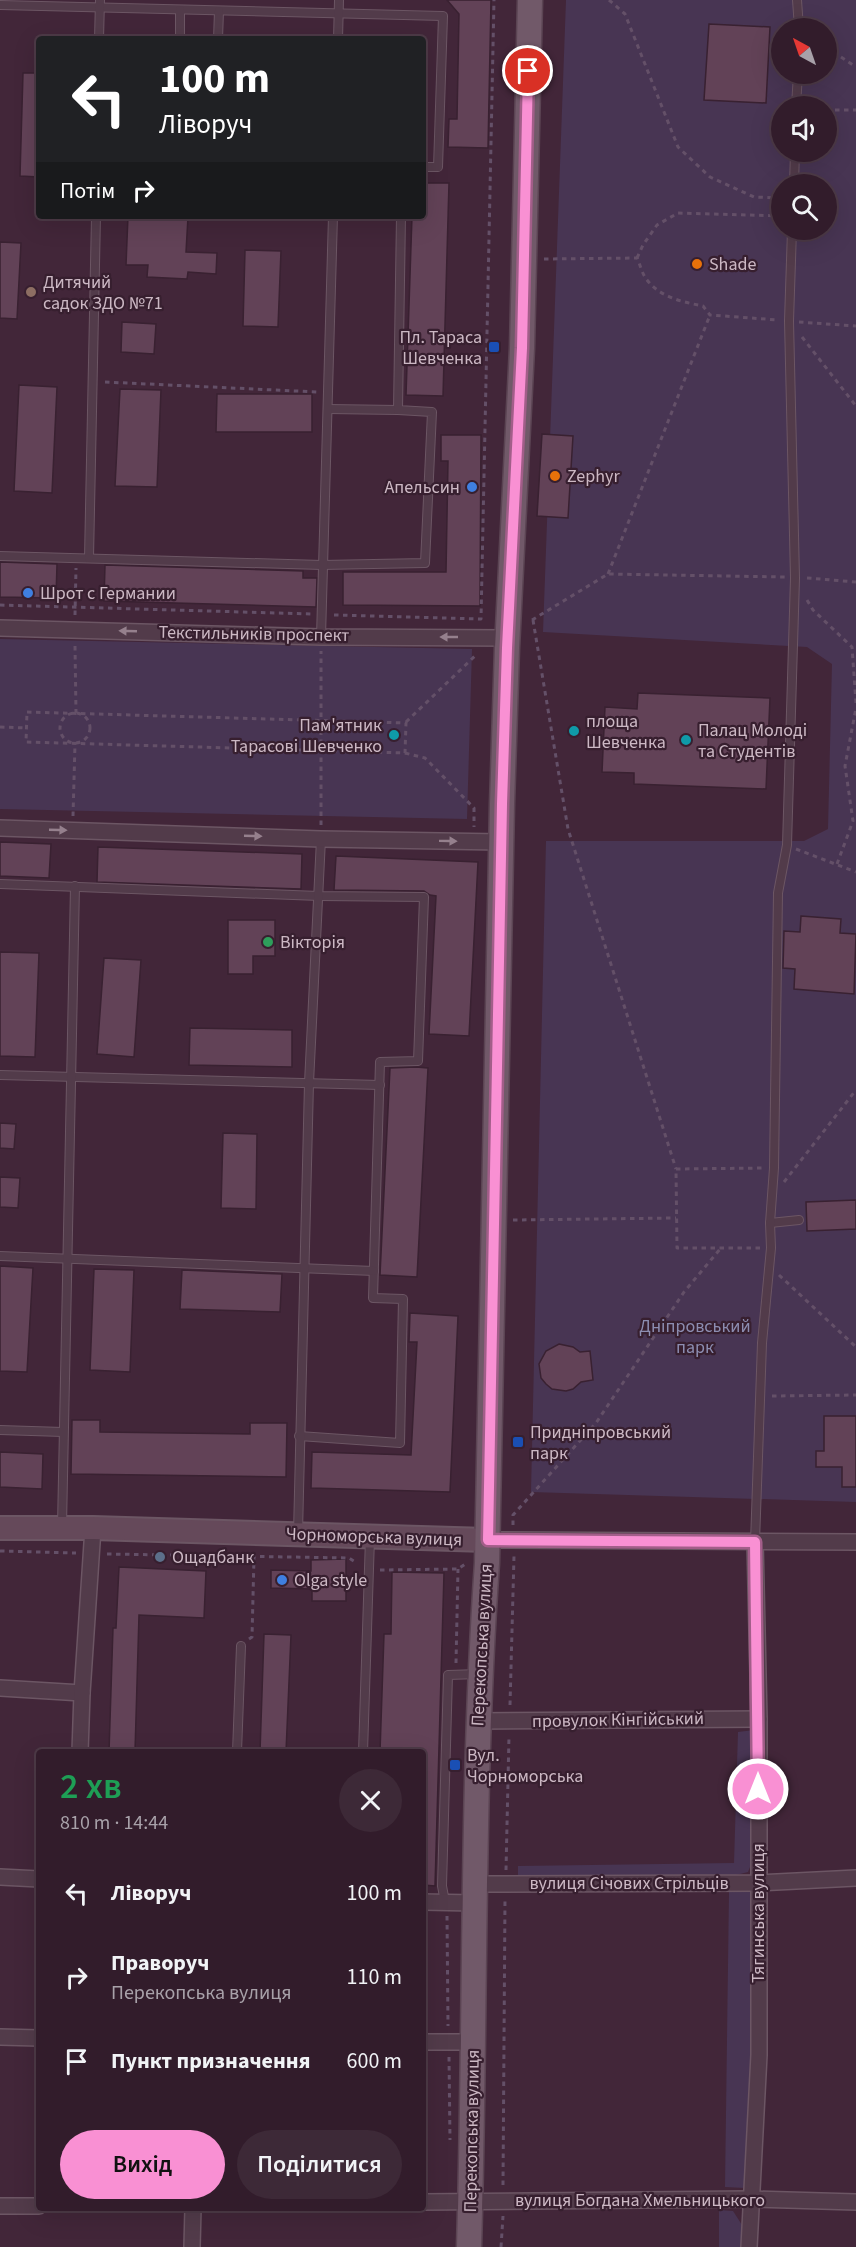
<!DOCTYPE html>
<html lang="uk">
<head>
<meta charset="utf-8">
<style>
  body { margin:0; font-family:"Source Sans 3",sans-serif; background:#3d2937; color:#f1f3f6; height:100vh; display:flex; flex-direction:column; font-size:22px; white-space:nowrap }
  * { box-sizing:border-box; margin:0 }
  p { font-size:20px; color:#a8a1a9 }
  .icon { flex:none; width:33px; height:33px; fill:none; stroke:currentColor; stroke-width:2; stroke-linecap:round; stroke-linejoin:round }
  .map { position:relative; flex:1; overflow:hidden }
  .panel { position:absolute; left:36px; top:1749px; width:390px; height:462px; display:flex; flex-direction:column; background:#321c2b; border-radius:6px; box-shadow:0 6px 24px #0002,0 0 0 2px #4d3a47 }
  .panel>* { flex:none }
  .banner { position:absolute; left:36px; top:36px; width:390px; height:183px; border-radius:6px; box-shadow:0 6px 24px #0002,0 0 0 2px #4d3a47; background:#202124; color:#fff; overflow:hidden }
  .needle { width:39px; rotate:320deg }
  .buttons { position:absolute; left:771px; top:18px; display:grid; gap:12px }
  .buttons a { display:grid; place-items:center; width:66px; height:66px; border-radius:50%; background:#321c2b; box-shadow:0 6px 24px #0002,0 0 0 2px #4d3a47; font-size:30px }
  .pin { position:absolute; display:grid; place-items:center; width:51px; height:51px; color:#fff; margin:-26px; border:3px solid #fff; border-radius:50%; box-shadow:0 2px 6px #0007 }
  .me { position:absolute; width:66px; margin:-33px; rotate:0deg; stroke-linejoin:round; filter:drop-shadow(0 0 4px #0008) }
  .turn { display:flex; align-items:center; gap:21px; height:126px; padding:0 24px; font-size:27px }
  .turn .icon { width:78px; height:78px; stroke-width:2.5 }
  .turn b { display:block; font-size:42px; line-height:51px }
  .then { display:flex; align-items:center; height:57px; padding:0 24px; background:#0003; gap:12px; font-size:22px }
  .round { display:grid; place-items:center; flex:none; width:63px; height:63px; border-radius:32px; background:#3d2937 }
  .head { display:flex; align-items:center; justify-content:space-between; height:102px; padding:0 24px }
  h1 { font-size:36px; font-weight:600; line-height:45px; color:#1e9e55 }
  .action { display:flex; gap:12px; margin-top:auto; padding:12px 24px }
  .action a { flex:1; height:69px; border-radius:36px; background:#f990d3; color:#111; font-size:24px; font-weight:600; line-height:69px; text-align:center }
  .action a+a { background:#3d2937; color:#f1f3f6 }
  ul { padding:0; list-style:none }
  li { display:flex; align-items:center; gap:18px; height:84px; padding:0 24px }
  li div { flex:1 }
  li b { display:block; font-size:22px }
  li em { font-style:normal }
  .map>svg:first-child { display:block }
</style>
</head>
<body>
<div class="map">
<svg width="856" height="2247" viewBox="0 0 856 2247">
  <rect width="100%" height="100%" fill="#422639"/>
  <g fill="#483553" fill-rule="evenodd">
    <path d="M566 0H856V1502L531 1492 546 841H804L828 829 832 664 807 647 543 632ZM782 28H826V74H782ZM782 106H826V152H782ZM782 184H826V230H782Z"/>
    <polygon points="0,639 472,649 467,819 0,809"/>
    <polygon points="754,1730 752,1862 748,1872 736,1875 518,1878 518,1866 734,1863 738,1732"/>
    <polygon points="729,1892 750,1892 753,2058 745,2188 725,2187"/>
    <polygon points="719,2210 733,2211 742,2225 742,2247 719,2247"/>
  </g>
  <g fill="#624257" stroke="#392131" stroke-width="1.5">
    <polygon points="447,0 491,0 488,148 448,147 449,119 457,119 459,14"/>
    <polygon points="709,24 770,27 766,103 704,100"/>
    <polygon points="23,73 39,73 39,177 20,176"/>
    <polygon points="423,183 449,183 443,396 406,395 412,216 423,216"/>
    <polygon points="128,216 188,217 186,252 217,253 216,274 188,272 187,279 147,277 148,265 126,265"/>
    <polygon points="0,242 21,243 17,319 0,318"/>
    <polygon points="245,250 281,251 278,327 243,326"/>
    <polygon points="122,322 156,324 154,354 121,352"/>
    <polygon points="19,385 57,387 52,493 14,491"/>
    <polygon points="120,389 161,390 157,487 115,486"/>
    <polygon points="217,394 312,394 312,432 216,432"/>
    <polygon points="542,434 573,436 568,518 537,516"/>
    <polygon points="441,435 481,435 480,606 343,605 343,572 446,572 448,461 441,461"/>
    <polygon points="0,562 57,564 56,598 0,597"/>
    <polygon points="105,565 303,571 303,578 317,578 316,607 104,601"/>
    <polygon points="638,693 770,698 766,789 634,784 634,773 602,772 605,707 637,709"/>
    <polygon points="0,842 51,844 49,878 0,876"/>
    <polygon points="98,847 302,854 301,889 97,882"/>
    <polygon points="336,856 478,862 469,1036 429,1034 436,896 430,895 424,891 334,890"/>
    <polygon points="801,916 841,919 840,933 856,934 854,994 794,989 795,969 783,968 784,931 800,932"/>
    <polygon points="228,920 275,920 275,956 253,956 253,974 228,974"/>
    <polygon points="0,952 39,953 35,1057 0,1056"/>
    <polygon points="104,958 141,960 134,1057 97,1054"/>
    <polygon points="190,1028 292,1030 292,1067 189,1065"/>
    <polygon points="416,1067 428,1068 417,1277 380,1275 390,1068"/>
    <polygon points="0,1123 16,1124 14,1149 0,1148"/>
    <polygon points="223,1133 257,1134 256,1209 221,1208"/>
    <polygon points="0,1177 20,1178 18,1208 0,1207"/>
    <polygon points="856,1200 856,1229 807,1231 806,1202"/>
    <polygon points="0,1266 33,1268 27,1372 0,1371"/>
    <polygon points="94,1269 134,1270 130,1372 90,1370"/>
    <polygon points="182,1270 282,1274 280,1312 180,1309"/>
    <polygon points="410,1313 458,1316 450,1492 311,1488 312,1452 411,1455 417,1342 409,1342"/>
    <polygon points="559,1344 573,1347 580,1352 590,1351 593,1380 581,1382 573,1389 566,1391 552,1389 546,1384 541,1378 539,1364 546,1351"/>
    <polygon points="824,1416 856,1416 856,1487 842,1487 842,1467 816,1467 816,1451 824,1451"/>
    <polygon points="72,1420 100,1420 100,1432 250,1434 250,1423 287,1423 286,1477 71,1474"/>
    <polygon points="0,1452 43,1454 42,1489 0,1487"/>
    <polygon points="346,1559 346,1601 312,1601 312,1589 271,1588 271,1570 311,1571 311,1560"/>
    <polygon points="119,1567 206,1571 204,1618 139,1615 135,1752 109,1752 113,1628 116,1628"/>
    <polygon points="392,1572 444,1573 435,1886 423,1885 423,1752 380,1752 384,1634 391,1634"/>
    <polygon points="264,1634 291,1635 286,1752 260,1752"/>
  </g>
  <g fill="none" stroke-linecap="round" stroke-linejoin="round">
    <g stroke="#6c5664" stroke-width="10">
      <g id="lane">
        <polyline points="797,0 799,28"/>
        <polyline points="0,5 443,16 438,167 423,167"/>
        <polyline points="99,39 100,0"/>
        <polyline points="180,39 180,10"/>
        <polyline points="218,39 219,11"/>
        <polyline points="338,39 339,0"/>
        <polyline points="796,106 798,74"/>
        <polyline points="794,184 795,152"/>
        <polyline points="328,409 398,410"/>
        <polyline points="0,556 322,565 425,563 432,412 398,410 401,216"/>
        <polyline points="89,558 96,216"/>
        <polyline points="321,637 333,216"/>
        <polyline points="0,884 319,896 424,897 418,1061 380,1062 373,1298 403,1299 400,1443 299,1436"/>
        <polyline points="0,1075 380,1085"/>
        <polyline points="770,1223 799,1220"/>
        <polyline points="0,1256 374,1271"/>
        <polyline points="0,1430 63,1432"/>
        <polyline points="62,1526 75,886"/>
        <polyline points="298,1533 309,1083 321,839"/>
        <polyline points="755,1542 762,1343 771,1248 770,1223 774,1168 778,893 787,845 795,578 789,321 792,230"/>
        <polyline points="237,1752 241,1646"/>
        <polyline points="363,1752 370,1538"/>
        <polyline points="445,1902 442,1886 448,1675 479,1674"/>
      </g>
    </g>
    <g stroke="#6c5664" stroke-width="18">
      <g id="street">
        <polyline points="0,628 321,637 508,638"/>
        <polyline points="0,828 321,839 501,842"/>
        <polyline points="487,1540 856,1542"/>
        <polyline points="0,1688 82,1693"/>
        <polyline points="478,1721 759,1719"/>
        <polyline points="80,1752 82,1693 93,1528"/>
        <polyline points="0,1877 39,1879"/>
        <polyline points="475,1884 757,1883 856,1878"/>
        <polyline points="423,1902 475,1903"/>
        <polyline points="0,2037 39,2038"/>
        <polyline points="423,2042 474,2042"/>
        <polyline points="423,2202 750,2199 856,2202"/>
        <polyline points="0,2206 39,2206"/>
        <polyline points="192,2247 193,2208"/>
        <polyline points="749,2247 759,2055 759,1719 755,1542"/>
      </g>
    </g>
    <g stroke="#6c5664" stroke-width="26">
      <polyline id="secondary" points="0,1528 93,1528 487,1540"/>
    </g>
    <g stroke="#5b4453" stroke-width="27">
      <path id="primary" d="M469 2247C476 2019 471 1790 487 1563L502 804 507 648 522 348 530 0"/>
    </g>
    <g stroke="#645068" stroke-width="3" stroke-dasharray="4.5 4.5" stroke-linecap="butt">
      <polyline points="609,0 625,14 678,147 710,177 754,197 782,198"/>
      <polyline points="826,47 856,67"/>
      <polyline points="826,110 856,110"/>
      <polyline points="637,258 643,245 657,225 678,213 782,216"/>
      <path d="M544 259 637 258C640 264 642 274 647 280 660 297 682 302 703 306L710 315 778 320"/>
      <polyline points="799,322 856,326"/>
      <polyline points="802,337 856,406"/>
      <polyline points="105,382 317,392"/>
      <polyline points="608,574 710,315"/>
      <polyline points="807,578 856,582"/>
      <polyline points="807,600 813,610 852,647 856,703"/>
      <polyline points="0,605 312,614"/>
      <polyline points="75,615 76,568"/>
      <polyline points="334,615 481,619 494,0"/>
      <polyline points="532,620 608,574 785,577"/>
      <polyline points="533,620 568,829 676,1169"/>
      <polyline points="75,646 76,713"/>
      <polygon points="27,712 406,723 405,753 26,742"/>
      <circle cx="75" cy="728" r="15"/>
      <polyline points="406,722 477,654"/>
      <polyline points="0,727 27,728"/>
      <polyline points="405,753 425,758 474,808 474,827"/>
      <polyline points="73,816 75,744"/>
      <polyline points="321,825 321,651"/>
      <polyline points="796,849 856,872"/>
      <polyline points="837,864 853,821 845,766 856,708"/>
      <polyline points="784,1182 856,1090"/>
      <polyline points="513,1220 676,1218"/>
      <polyline points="760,1248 677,1248 676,1169 765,1168"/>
      <polyline points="779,1275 856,1347"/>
      <polyline points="772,1396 856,1395"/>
      <polyline points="513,1525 513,1515 596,1423 684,1292 721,1248"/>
      <polyline points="0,1551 76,1553"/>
      <polyline points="107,1554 349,1558 357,1563"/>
      <polyline points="380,1570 458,1569 467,1563"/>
      <polyline points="249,1639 252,1637 254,1557"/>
      <polyline points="456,1663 458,1569"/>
      <polyline points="510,1705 514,1556"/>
      <polyline points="506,1870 509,1736"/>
      <polyline points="447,1916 448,2026"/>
      <polyline points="449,2057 450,2140"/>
      <polyline points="503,2185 505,1898"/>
      <polyline points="501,2247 503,2216"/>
    </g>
    <use href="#lane" stroke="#523b4a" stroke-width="8"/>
    <use href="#street" stroke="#523b4a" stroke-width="15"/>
    <use href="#secondary" stroke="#65495a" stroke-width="22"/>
    <use href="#primary" stroke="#715969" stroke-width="24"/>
  </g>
  <defs><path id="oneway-solid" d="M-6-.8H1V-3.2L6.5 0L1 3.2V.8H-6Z" transform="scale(1.5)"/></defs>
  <g fill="#95808d">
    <use href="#oneway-solid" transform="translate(128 631) rotate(-178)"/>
    <use href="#oneway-solid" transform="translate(449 637) rotate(180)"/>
    <use href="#oneway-solid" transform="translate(58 830) rotate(2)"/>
    <use href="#oneway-solid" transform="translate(253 836) rotate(2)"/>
    <use href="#oneway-solid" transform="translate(448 841) rotate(1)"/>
  </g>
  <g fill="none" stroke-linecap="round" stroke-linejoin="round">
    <g stroke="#a25e89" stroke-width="15">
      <polyline id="route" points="528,71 522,348 507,648 502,804 488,1540 755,1542 758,1789"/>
    </g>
    <use href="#route" stroke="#f990d3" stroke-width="10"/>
  </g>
  <g fill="#e8710a" stroke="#371f2f" stroke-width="2">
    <circle cx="697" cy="264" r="6"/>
    <circle cx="555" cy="476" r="6"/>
  </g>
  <circle fill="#8d6e63" stroke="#371f2f" stroke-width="2" cx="31" cy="292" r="6"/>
  <g fill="#1a4fb4" stroke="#371f2f" stroke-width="2">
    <rect x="488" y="341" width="12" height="12" rx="3"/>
    <rect x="512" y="1436" width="12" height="12" rx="3"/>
    <rect x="449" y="1759" width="12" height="12" rx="3"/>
  </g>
  <g fill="#3f7fe0" stroke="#371f2f" stroke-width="2">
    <circle cx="472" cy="487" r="6"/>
    <circle cx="28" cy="593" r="6"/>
    <circle cx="282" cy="1580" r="6"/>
  </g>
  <g fill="#0f9aa8" stroke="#371f2f" stroke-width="2">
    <circle cx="574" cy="731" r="6"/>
    <circle cx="394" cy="735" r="6"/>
    <circle cx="686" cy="740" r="6"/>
  </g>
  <circle fill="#2e9e5b" stroke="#371f2f" stroke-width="2" cx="268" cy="942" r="6"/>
  <circle fill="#5c6f8a" stroke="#371f2f" stroke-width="2" cx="160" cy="1557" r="6"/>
  <g text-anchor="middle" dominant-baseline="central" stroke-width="4.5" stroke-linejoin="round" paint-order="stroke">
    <g font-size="18" fill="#ccb8c4" stroke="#371f2f" text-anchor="start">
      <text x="709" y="264">Shade</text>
      <text x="43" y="282">Дитячий<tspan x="43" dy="21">садок ЗДО №71</tspan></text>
      <text x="482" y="337" text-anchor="end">Пл. Тараса<tspan x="482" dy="21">Шевченка</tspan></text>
      <text x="567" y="476">Zephyr</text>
      <text x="460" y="487" text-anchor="end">Апельсин</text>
      <text x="40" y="593">Шрот с Германии</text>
      <text x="586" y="721">площа<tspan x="586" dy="21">Шевченка</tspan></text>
      <text x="382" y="725" text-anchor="end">Пам'ятник<tspan x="382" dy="21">Тарасові Шевченко</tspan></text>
      <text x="698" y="730">Палац Молоді<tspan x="698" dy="21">та Студентів</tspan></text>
      <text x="280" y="942">Вікторія</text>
      <text x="530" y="1432">Придніпровський<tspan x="530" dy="21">парк</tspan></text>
      <text x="172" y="1557">Ощадбанк</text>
      <text x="294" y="1580">Olga style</text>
      <text x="467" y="1755">Вул.<tspan x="467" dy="21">Чорноморська</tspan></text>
    </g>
    <g font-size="18" fill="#ccb8c4" stroke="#371f2f">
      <text transform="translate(254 634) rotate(1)">Текстильників проспект</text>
      <text transform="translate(374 1537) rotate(2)">Чорноморська вулиця</text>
      <text transform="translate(482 1645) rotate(-87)">Перекопська вулиця</text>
      <text transform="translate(618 1720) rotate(-1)">провулок Кінгійський</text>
      <text x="629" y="1883">вулиця Січових Стрільців</text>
      <text transform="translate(758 1913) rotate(-90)">Тягинська вулиця</text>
      <text transform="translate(472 2131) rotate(-89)">Перекопська вулиця</text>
      <text x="640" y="2200">вулиця Богдана Хмельницького</text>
    </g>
    <g font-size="18" fill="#8c8db1" stroke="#371f2f">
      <text x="695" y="1326">Дніпровський<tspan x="695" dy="21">парк</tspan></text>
    </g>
  </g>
</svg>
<div class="buttons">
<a><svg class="needle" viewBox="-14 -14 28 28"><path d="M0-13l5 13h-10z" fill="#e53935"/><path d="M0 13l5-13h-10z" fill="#a8a1a9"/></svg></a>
<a><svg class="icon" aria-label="sound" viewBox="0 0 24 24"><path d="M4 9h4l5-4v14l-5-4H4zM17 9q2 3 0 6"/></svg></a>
<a><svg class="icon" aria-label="search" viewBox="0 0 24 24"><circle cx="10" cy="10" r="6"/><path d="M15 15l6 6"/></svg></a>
</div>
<div class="pin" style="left:528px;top:71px;background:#d93025"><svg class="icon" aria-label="arrive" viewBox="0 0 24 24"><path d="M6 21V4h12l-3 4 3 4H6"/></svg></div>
<svg class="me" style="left:758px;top:1789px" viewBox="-20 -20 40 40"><circle r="17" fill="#f990d3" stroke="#fff" stroke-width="3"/><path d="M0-11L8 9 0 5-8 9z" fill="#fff"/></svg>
<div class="banner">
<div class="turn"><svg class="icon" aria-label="left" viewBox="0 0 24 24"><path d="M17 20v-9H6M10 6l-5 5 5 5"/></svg><div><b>100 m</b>Ліворуч</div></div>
<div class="then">Потім<svg class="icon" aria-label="right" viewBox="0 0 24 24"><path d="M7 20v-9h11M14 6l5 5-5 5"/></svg></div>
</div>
<section class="panel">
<div class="head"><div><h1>2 хв</h1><p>810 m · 14:44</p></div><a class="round"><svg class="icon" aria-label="close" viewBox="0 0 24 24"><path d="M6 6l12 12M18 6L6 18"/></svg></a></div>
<ul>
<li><svg class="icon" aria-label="left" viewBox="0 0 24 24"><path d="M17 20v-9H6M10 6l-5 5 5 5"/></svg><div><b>Ліворуч</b></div><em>100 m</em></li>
<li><svg class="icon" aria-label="right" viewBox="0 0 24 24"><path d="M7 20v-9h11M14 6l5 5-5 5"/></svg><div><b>Праворуч</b><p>Перекопська вулиця</p></div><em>110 m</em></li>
<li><svg class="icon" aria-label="arrive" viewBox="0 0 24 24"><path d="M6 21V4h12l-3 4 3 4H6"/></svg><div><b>Пункт призначення</b></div><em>600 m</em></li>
</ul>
<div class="action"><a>Вихід</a><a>Поділитися</a></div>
</section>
</div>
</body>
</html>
